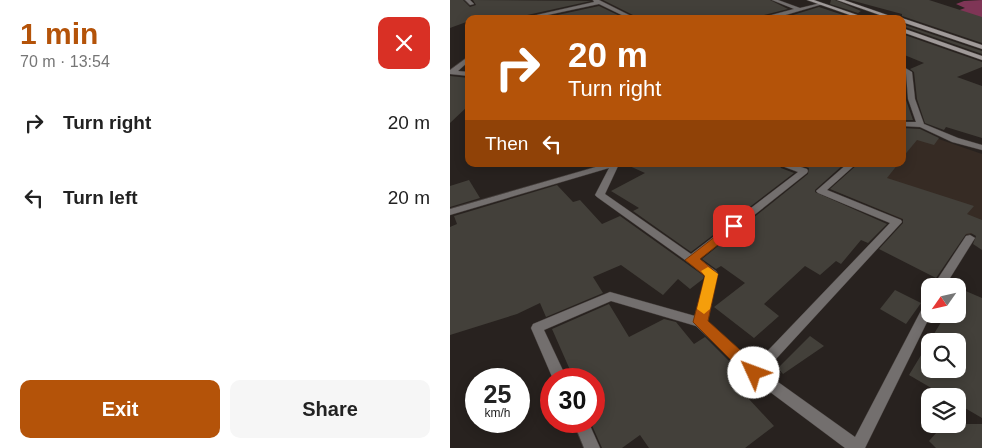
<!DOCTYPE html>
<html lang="en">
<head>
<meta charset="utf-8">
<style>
  body { margin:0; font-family:Helvetica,sans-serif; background:#f6f6f6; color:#222; height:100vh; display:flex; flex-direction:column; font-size:19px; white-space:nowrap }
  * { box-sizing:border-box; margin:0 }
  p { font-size:16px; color:#767676 }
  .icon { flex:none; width:28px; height:28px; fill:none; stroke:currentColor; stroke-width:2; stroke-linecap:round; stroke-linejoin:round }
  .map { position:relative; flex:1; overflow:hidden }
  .panel { display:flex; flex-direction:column; background:#fff; width:450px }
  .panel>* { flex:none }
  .guide { position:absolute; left:15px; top:15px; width:441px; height:152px; border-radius:10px; box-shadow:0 2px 12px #0003; background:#b45309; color:#fff; overflow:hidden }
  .needle { width:32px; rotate:236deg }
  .fabs { position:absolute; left:471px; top:278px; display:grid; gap:10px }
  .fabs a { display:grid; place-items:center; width:45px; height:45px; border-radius:10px; background:#fff; box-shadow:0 2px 12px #0003; font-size:25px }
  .speed { position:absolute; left:15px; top:368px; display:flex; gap:10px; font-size:25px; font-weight:700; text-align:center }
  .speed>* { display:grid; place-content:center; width:65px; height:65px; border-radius:50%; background:#fff; box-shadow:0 2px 12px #0003; line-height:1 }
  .speed small { font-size:12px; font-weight:400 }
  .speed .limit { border:8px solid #d22; background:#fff; color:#111 }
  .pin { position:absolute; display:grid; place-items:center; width:42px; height:42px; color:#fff; margin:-21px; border-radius:10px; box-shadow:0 2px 8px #0006 }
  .me { position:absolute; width:55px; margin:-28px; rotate:313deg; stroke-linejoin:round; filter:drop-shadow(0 0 4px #0008) }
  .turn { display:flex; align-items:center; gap:18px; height:105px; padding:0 20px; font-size:22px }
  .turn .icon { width:65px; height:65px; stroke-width:2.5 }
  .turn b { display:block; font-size:35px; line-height:42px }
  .then { display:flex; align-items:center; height:48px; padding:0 20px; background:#0003; gap:10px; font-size:19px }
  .round { display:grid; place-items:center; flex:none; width:52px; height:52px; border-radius:10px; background:#f6f6f6 }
  .headline { display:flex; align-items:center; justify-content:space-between; height:85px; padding:0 20px }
  h1 { font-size:30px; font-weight:600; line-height:38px; color:#b45309 }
  .primary-button { display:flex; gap:10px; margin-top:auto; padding:10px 20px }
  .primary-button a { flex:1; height:58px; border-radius:10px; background:#b45309; color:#fff; font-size:20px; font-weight:600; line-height:58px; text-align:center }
  .primary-button a+a { background:#f6f6f6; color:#222 }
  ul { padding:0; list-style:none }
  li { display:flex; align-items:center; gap:15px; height:75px; padding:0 20px }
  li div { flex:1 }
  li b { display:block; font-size:19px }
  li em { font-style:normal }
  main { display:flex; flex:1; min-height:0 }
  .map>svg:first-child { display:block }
</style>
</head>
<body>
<main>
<section class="panel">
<div class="headline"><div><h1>1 min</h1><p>70 m · 13:54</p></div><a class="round" style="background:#d93025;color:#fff"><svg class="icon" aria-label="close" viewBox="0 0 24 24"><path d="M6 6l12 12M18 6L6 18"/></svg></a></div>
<ul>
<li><svg class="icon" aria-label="right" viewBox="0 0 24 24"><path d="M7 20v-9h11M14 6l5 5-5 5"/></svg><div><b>Turn right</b></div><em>20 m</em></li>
<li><svg class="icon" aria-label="left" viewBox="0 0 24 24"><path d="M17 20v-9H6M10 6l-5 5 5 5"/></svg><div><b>Turn left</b></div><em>20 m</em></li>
</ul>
<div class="primary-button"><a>Exit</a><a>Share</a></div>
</section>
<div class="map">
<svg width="532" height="448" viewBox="0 0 532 448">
  <rect width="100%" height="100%" fill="#28221f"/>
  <polygon fill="#362b24" points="453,133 486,138 532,154 532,232 497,238 381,189 409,164 452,164"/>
  <polygon fill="#7f3556" points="532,0 532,26 504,12 515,8 506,4 514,1"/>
  <g fill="#43403a" fill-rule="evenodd">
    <polygon points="0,0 13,0 20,7 26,5 23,0 141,1 59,19 19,19 19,21 0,28"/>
    <polygon points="153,0 320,0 338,9 298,19 195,19 189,18"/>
    <polygon points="381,0 385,0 411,11 408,13 380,4"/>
    <polygon points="400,0 479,0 532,17 532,43 452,16 452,14"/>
    <polygon points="149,6 172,17 108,19 103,16"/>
    <polygon points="369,7 402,18 330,19"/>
    <polygon points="452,24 532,51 532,54 452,26"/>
    <polygon points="452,34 532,62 532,67 507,77 532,86 532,138 496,127 494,130 475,123 467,99 464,72 460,69 474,63 452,54"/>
    <polygon points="452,73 456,100 463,120 452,120"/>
    <polygon points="0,76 19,78 19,105 0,123"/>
    <polygon points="452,128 470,129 489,138 484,145 467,140 452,158"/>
    <polygon points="175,164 329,164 331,168 344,173 241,252 183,211 189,208 161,191 195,173"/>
    <polygon points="347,164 394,164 365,190 365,192 437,224 418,243 411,240 391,264 386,261 370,275 355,266 314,304 329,316 304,338 264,307 295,283 271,266 266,269 252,259 358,174 359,168"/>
    <polygon points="408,164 448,164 437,178 524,206 517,214 532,220 532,250 523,244 526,236 521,233 516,234 486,278 429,249 453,223 453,219 380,189"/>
    <polygon points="19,180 30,198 0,207 0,186"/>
    <polygon points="107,185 123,202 130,200 152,224 170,216 254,276 253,279 240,289 228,279 213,295 171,265 143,277 153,293 96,317 90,303 67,314 0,335 0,227 7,224 4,216"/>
    <path d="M511 289 532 298V418L508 404V396H495L459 375 496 314H508V295ZM480 341H508V369H480Z"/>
    <polygon points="445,290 471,303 456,324 430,309"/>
    <polygon points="159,304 179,337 214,319 226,322 244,344 255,337 308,390 297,397 324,426 295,448 199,448 190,435 172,448 152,448 140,421 144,421 144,379 124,379 102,329"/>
    <polygon points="360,336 374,346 333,374 328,368"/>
    <polygon points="494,424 532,424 532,448 486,448 479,441"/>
  </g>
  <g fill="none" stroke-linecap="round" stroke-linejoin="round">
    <g stroke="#433d3a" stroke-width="1">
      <g id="street">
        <polygon points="15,0 20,0 24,4 20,5"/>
        <polygon points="143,0 149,0 187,19 180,19 149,4 79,19 69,19 144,2"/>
        <polygon points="322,0 328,0 350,8 371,3 373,4 322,19 300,19 314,17 344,9"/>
        <polygon points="19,56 19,61 8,71 19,72 19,76 0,74 0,70"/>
        <polygon points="452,66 462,72 465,99 474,124 508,138 532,145 532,150 502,142 470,127 452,126 452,122 466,122 458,99 456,73 452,71"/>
        <polygon points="156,164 169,164 155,194 241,254 348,172 332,166 331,164 342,164 357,169 358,171 357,173 249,259 266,271 268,274 256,320 305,364 440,223 368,193 366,191 397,164 406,164 377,190 451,220 452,222 314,372 405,437 476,301 480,299 481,314 415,448 395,448 300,377 246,326 161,301 94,330 117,379 103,379 81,328 83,324 160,292 245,316 256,275 147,197 145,195 159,168 0,215 0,209"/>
        <polygon points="520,235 525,238 495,286 483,286 516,236"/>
        <polygon points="123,421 138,421 150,448 134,448"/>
      </g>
    </g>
    <g stroke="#433d3a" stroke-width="1">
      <g id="secondary">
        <polygon points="357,0 364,0 419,19 411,19"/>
        <polygon points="387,0 394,0 449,19 441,19"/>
        <polygon points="452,18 532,45 532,49 452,22 452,19 451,19"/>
        <polygon points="452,28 532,56 532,60 452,32"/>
      </g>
    </g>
    <use href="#street" fill="#736f6e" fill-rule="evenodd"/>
    <use href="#secondary" fill="#a09a99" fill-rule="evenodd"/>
  </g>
  <polygon fill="#b45309" stroke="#753606" points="284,222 289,226 288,229 250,259 268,274 258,321 310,368 312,373 310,378 304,380 299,378 243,322 255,276 235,260"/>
  <polygon fill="#f59e0b" points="258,267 268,274 260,309 254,314 247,309 255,276 251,271"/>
</svg>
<div class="fabs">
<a><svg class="needle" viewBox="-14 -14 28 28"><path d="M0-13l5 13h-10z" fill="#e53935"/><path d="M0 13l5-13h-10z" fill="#767676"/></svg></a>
<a><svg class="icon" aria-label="search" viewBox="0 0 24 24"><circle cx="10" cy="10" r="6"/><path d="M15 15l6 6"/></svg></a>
<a><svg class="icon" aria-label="layers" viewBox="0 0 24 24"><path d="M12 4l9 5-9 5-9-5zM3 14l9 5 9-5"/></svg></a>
</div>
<div class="speed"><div>25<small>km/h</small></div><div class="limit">30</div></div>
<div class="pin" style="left:284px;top:226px;background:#d93025"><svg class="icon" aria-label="arrive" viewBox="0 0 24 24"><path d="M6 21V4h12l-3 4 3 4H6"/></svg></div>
<svg class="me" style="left:304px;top:373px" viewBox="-20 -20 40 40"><circle r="19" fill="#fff"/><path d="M0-13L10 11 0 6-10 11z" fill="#b45309"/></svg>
<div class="guide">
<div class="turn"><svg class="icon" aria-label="right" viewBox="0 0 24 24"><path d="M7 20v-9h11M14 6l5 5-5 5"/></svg><div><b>20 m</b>Turn right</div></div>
<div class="then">Then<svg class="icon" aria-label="left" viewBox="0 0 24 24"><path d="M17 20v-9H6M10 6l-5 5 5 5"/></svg></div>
</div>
</div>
</main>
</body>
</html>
